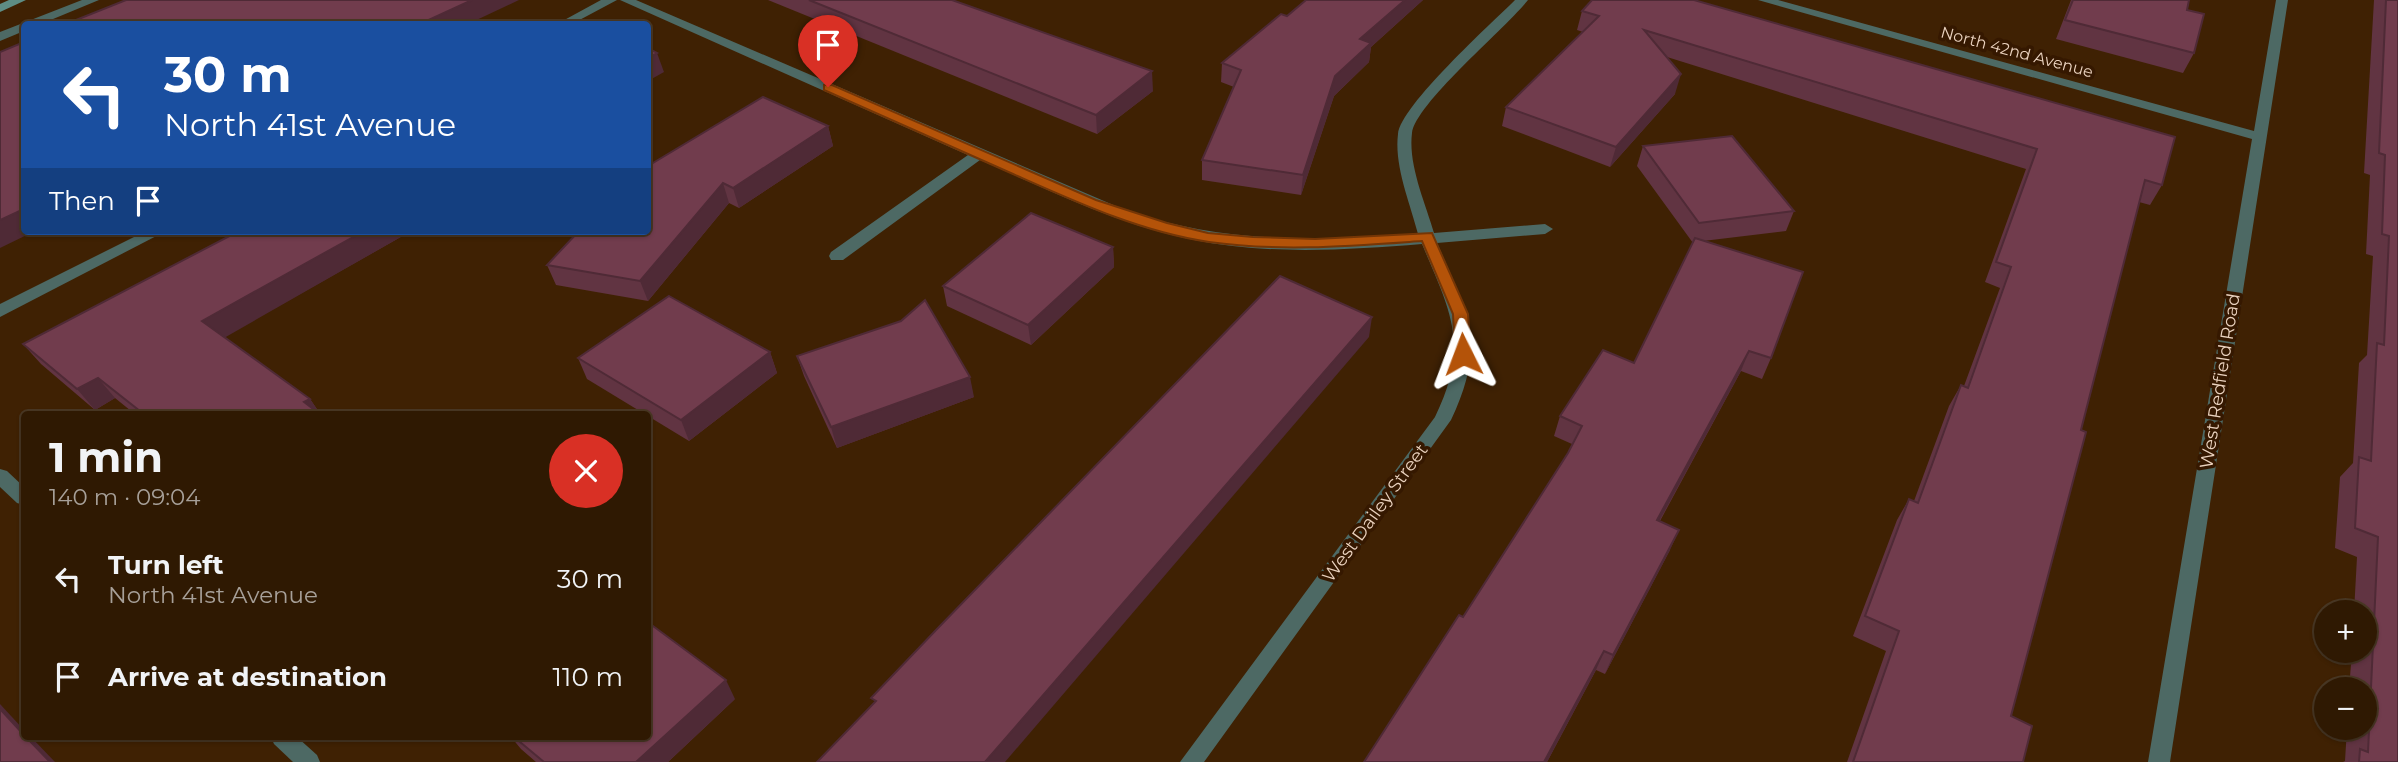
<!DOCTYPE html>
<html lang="en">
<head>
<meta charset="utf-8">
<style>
  body { margin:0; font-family:Montserrat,sans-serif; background:#3b2611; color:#f1f3f6; height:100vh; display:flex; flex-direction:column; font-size:26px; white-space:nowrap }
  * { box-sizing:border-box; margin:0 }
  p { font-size:23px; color:#a7a099 }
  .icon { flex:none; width:38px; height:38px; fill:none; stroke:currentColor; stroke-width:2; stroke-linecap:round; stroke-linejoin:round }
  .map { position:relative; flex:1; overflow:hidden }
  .drawer { position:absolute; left:21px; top:411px; width:630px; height:329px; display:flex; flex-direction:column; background:#2f1902; border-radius:7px; box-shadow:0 2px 5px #0004,0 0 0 2px #4a3824 }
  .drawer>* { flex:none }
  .top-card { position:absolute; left:21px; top:21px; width:630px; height:214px; border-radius:7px; box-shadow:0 2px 5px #0004,0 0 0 2px #4a3824; background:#1a4fa0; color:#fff; overflow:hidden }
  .buttons { position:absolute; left:2314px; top:600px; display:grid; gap:14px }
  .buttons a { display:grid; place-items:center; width:63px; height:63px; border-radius:50%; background:#2f1902; box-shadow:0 2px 5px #0004,0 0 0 2px #4a3824; font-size:35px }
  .pin { position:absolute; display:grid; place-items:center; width:60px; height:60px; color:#fff; margin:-72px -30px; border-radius:50% 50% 50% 0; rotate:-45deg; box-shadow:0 0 7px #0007 }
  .pin .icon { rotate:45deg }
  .me { position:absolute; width:77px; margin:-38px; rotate:357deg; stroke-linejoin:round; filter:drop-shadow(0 0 5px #0008) }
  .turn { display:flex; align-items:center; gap:24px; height:147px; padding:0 28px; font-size:32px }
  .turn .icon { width:91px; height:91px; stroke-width:2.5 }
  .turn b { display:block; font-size:49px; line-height:60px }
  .then { display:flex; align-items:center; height:66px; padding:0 28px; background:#0003; gap:14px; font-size:26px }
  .round { display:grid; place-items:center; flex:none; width:74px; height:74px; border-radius:37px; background:#3b2611 }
  .summary { display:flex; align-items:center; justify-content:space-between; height:119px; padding:0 28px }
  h1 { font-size:42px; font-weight:700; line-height:52px }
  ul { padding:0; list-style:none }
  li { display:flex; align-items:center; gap:21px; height:98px; padding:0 28px }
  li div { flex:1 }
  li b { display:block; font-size:26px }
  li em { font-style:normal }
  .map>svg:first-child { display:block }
</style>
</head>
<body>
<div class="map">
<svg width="2398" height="762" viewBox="0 0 2398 762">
  <rect width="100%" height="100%" fill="#3f2103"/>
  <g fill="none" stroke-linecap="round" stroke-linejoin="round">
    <g fill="#4d6964" fill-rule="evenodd">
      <polygon points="82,0 99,0 41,24 24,24 24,31 0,41 0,32"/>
      <polygon points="601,0 617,0 572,24 557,24"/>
      <path d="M620 0H636L1125 210C1223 244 1316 241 1418 234 1410 203 1394 166 1398 134 1401 105 1491 24 1515 0H1528C1505 29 1416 103 1412 133 1408 165 1425 202 1434 233L1545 224 1553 229 1545 234 1437 243C1468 314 1487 344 1451 420L1204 762H1180L1435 417C1470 344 1451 313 1422 244 1347 250 1268 255 1194 240 1119 225 1049 190 980 160L843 260H831L829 256 831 252 968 155Z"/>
      <polygon points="1758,0 1778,0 2254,131 2276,0 2288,0 2170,762 2148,762 2252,139"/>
      <polygon points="146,231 166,231 0,317 0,304"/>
      <polygon points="0,469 7,471 24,487 24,505 17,503 0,487"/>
      <polygon points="271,737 297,737 317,755 320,762 293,762 274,744"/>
    </g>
    <polygon fill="#5e8d84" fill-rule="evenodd" points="9,0 26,0 0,12 0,4"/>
  </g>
  <g fill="#613442">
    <polygon points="768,0 952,0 1153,91 1097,134"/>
    <polygon points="1306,0 1423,0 1371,47 1369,62 1334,96 1301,195 1202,180 1202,160 1234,87 1221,82 1222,63 1287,16"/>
    <polygon points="2071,0 2189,0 2187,10 2194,53 2183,73 2056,39"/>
    <polygon points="2374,0 2398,0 2398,762 2343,762 2345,761 2347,728 2364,728 2364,690 2349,690 2352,651 2364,651 2364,612 2354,612 2357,557 2335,548 2340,477 2353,463 2359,363 2367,355 2373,256 2366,254 2370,175 2364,173"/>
    <polygon points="1582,11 2162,185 2150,205 2139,202 2081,430 2011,716 2023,762 1847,762 1886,651 1853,636 1897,520 1909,499 1914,501 1949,406 1961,385 1964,386 2000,288 1985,282 2026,169 1667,57 1675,94 1610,167 1502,126 1506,107 1583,32 1577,30"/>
    <polygon points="828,126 833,146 739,208 729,203 648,301 556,285 547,265 648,166"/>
    <polygon points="1643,146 1794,211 1786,231 1703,241 1771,358 1762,379 1741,371 1660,521 1670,550 1605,674 1596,670 1547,762 1364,762 1463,617 1568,453 1572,444 1554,436 1560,416 1634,363 1693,243 1637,166"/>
    <polygon points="406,234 224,337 310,399 321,415 136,415 115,398 95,410 41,364 23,344"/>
    <polygon points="1113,247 1114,267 1031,345 947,306 943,286"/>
    <polygon points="770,352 777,373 689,441 587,379 578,358"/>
    <polygon points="797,356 974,397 837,448 804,376"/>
    <polygon points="735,699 668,762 536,762 521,749 511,737 648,737"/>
  </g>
  <g fill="#4f2a36">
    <polygon points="472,0 519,0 468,24 420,24"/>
    <polygon points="1405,0 1423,0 1371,47 1369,62 1334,96 1301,195 1303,175 1335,76 1360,39"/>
    <polygon points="657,53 664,72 648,81 648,58"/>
    <polygon points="1152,71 1153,91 1097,134 1096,115"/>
    <polygon points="1681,74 1675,94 1610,167 1616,147"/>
    <polygon points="828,126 833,146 739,208 733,188"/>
    <polygon points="723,183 729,203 648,301 640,281"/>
    <polygon points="24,209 24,231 35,231 0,248 0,220"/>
    <polygon points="364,231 405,231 406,234 217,342 202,321"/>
    <polygon points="1113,247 1114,267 1031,345 1028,325"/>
    <polygon points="1372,317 1369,337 1005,762 985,762"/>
    <polygon points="1749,351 1741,371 1649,540 1657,520"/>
    <polygon points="770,352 777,373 689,441 681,420"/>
    <polygon points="970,377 974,397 837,448 831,427"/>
    <polygon points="98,378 115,398 95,410 77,389"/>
    <polygon points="310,399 321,415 304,402"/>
    <polygon points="1679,530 1670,550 1605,674 1613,655"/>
    <polygon points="1604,651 1596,670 1547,762 1544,762"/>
    <polygon points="726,680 735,699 668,762 636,762"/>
    <polygon points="0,704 24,730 24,735 0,709"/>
    <polygon points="26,737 31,737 55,762 50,762"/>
  </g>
  <g fill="#713c4d" stroke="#4f2a36" stroke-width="2">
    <polygon points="126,0 472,0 420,24 66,24"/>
    <polygon points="809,0 952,0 1152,71 1096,115"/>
    <polygon points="1306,0 1405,0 1360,39 1371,43 1335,76 1303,175 1202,160 1241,70 1222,63 1281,14 1287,16"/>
    <polygon points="1592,0 1694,0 2175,137 2162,185 2145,180 2081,430 2086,432 2011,716 2032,726 2023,762 1853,762 1899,631 1865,616 1909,499 1918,503 1961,385 1968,388 2011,267 1996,262 2037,149 1644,30 1681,74 1616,147 1506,107 1599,16 1582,11"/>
    <polygon points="2073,0 2189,0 2187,10 2204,14 2194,53 2065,20"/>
    <polygon points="2386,0 2398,0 2398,762 2359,762 2360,749 2368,752 2378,537 2355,528 2359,457 2371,461 2377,343 2384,345 2389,236 2382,234 2385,155 2379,153"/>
    <polygon points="24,42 24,209 0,220 0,52"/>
    <polygon points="648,48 657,53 648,58"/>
    <polygon points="763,97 828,126 733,188 723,183 640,281 547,265 579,231 648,231 648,166"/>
    <polygon points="1732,136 1794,211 1699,223 1643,146"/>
    <polygon points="1031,213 1113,247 1028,325 943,286"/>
    <polygon points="239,231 364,231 202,321 310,399 304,402 321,415 145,415 98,378 77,389 23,344"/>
    <polygon points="1695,238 1803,272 1771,358 1749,351 1657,520 1679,530 1613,655 1604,651 1544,762 1364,762 1459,615 1463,617 1568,453 1582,426 1560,416 1603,350 1634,363"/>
    <polygon points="1280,276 1372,317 985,762 817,762 876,701 871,698 937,629"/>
    <polygon points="669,296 770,352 681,420 578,358"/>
    <polygon points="925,300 970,377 831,427 797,356 901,321"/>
    <polygon points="653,626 726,680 636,762 544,762 514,737 648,737 648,631"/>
    <polygon points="0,709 24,735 24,737 26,737 50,762 0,762"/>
  </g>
  <path fill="#b45309" stroke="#753606" stroke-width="2" d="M824 85H832L1096 200 1167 223 1208 233 1253 237 1315 239 1432 233 1468 314 1471 354 1463 360 1455 354 1453 314 1422 241C1351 246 1280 252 1209 242 1141 232 1076 202 1013 174 950 146 887 118 824 90Z"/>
  <g text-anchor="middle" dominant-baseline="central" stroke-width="7" stroke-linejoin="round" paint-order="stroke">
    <g font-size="16" fill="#ead2be" stroke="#351800">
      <text transform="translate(2017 52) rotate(15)">North 42nd Avenue</text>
    </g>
    <g font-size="18" fill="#ead2be" stroke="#351800">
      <text transform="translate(2220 381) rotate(-81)">West Redfield Road</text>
      <text transform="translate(1375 513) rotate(-54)">West Dailey Street</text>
    </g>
  </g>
</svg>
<div class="buttons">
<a>+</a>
<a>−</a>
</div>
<div class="pin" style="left:828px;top:87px;background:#d93025"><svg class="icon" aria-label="arrive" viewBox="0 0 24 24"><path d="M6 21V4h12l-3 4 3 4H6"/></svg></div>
<svg class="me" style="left:1463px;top:354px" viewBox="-20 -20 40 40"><path d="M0-17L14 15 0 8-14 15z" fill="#b45309" stroke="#fff" stroke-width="4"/></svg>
<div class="top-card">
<div class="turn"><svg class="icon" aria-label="left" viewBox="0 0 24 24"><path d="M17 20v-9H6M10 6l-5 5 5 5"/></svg><div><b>30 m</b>North 41st Avenue</div></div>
<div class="then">Then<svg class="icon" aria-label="arrive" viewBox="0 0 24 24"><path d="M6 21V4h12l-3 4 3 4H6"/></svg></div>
</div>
<section class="drawer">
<div class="summary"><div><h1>1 min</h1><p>140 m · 09:04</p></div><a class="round" style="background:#d93025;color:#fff"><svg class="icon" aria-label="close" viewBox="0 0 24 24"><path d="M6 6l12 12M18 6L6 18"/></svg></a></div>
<ul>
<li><svg class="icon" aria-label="left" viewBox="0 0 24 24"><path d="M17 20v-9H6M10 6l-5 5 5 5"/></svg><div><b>Turn left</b><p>North 41st Avenue</p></div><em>30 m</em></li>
<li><svg class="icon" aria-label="arrive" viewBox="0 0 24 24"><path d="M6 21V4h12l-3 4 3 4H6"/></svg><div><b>Arrive at destination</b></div><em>110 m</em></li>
</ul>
</section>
</div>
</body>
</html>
